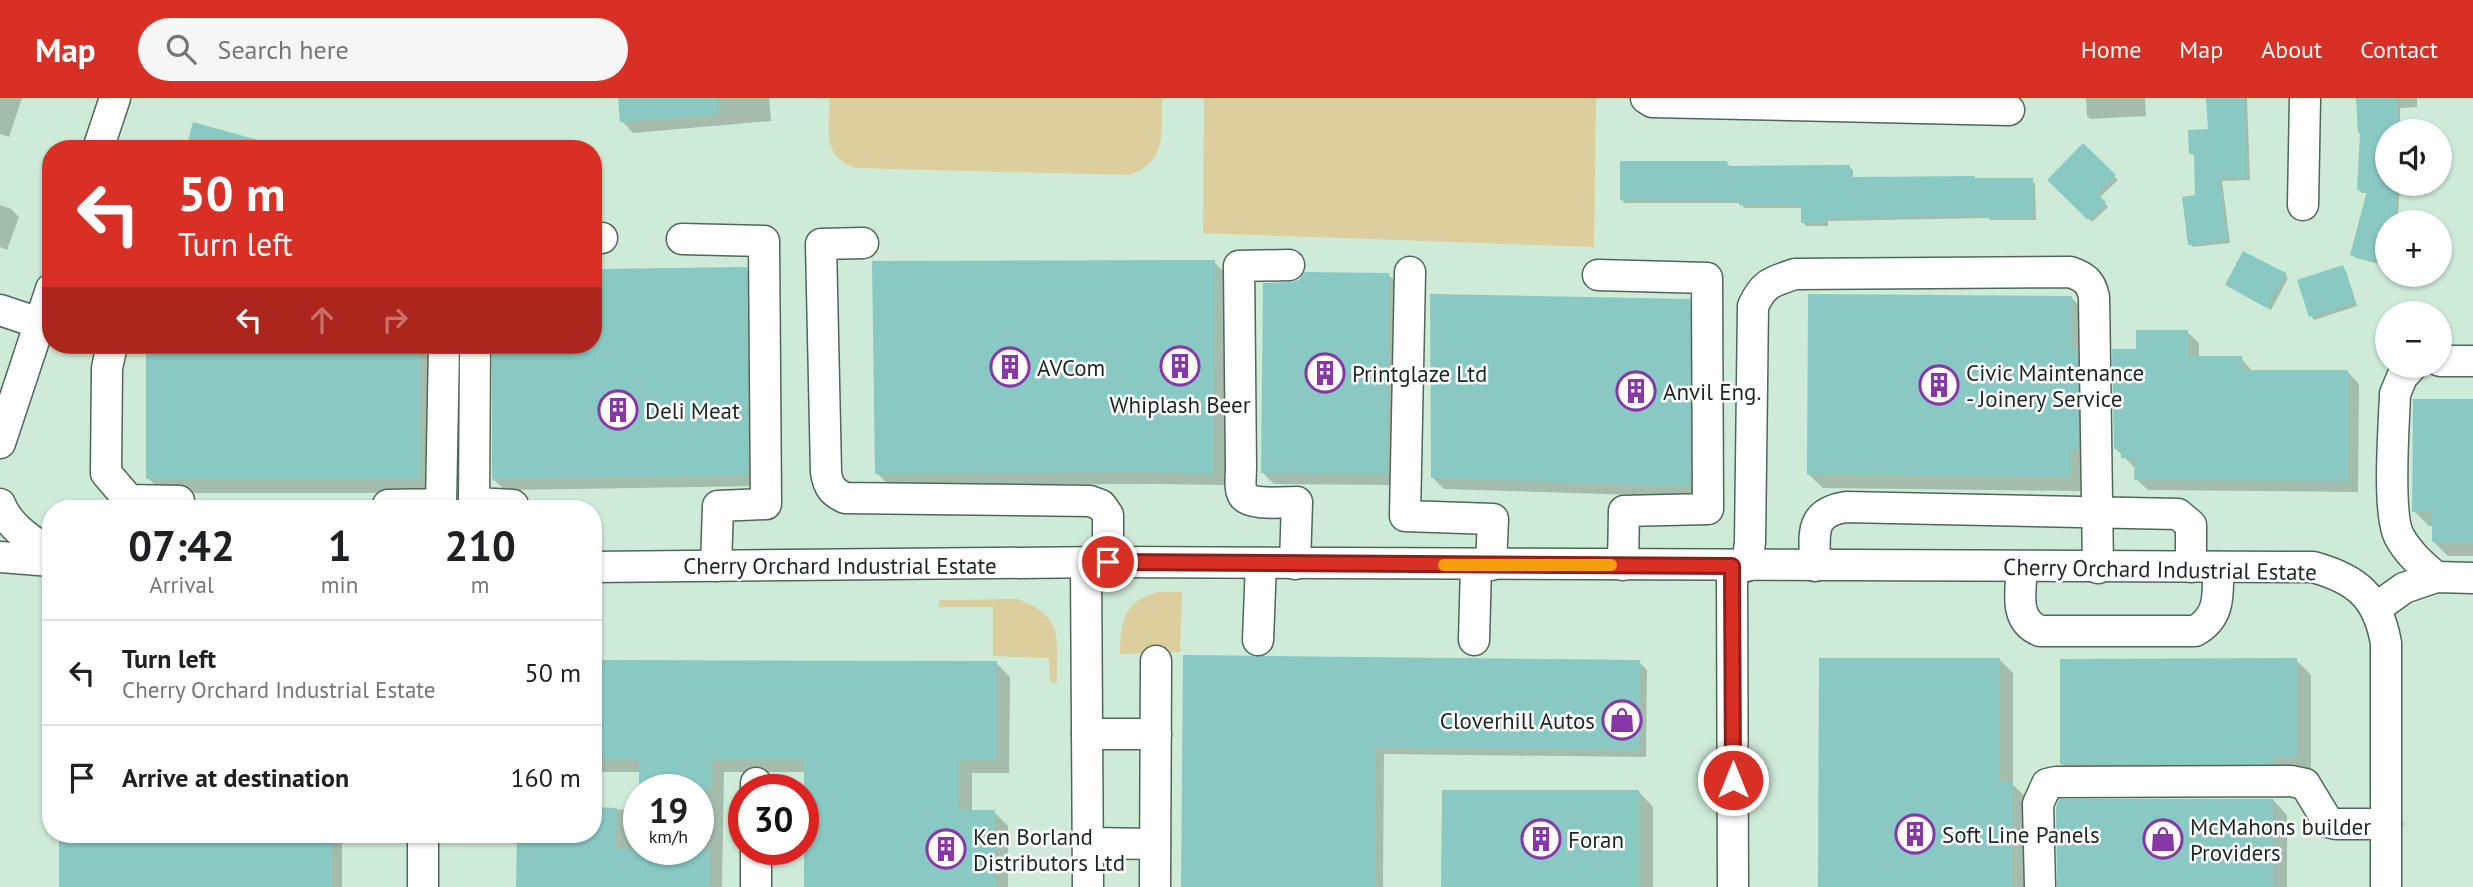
<!DOCTYPE html>
<html lang="en">
<head>
<meta charset="utf-8">
<style>
  body { margin:0; font-family:"PT Sans",sans-serif; background:#f6f6f6; color:#202124; height:100vh; display:flex; flex-direction:column; font-size:26px; white-space:nowrap }
  * { box-sizing:border-box; margin:0 }
  p { font-size:23px; color:#757577 }
  .icon { flex:none; width:38px; height:38px; fill:none; stroke:currentColor; stroke-width:2; stroke-linecap:round; stroke-linejoin:round }
  .map { position:relative; flex:1; overflow:hidden }
  .drawer { position:absolute; left:42px; top:402px; width:560px; height:343px; display:flex; flex-direction:column; background:#fff; border-radius:28px; box-shadow:0 2px 5px #0004 }
  .drawer>* { flex:none }
  .hud { position:absolute; left:42px; top:42px; width:560px; height:214px; border-radius:28px; box-shadow:0 2px 5px #0004; background:#d93025; color:#fff; overflow:hidden }
  .tools { position:absolute; left:2375px; top:21px; display:grid; gap:14px }
  .tools a { display:grid; place-items:center; width:77px; height:77px; border-radius:50%; background:#fff; box-shadow:0 2px 5px #0004; font-size:35px }
  .speed { position:absolute; left:623px; top:676px; display:flex; gap:14px; font-size:35px; font-weight:700; text-align:center }
  .speed>* { display:grid; place-content:center; width:91px; height:91px; border-radius:50%; background:#fff; box-shadow:0 2px 5px #0004; line-height:1 }
  .speed small { font-size:18px; font-weight:400 }
  .speed .limit { border:10px solid #d22; background:#fff; color:#111 }
  .pin { position:absolute; display:grid; place-items:center; width:60px; height:60px; color:#fff; margin:-30px; border:4px solid #fff; border-radius:50%; box-shadow:0 2px 7px #0007 }
  .me { position:absolute; width:77px; margin:-38px; rotate:0deg; stroke-linejoin:round; filter:drop-shadow(0 0 5px #0008) }
  .turn { display:flex; align-items:center; gap:24px; height:147px; padding:0 21px; font-size:32px }
  .turn .icon { width:91px; height:91px; stroke-width:2.5 }
  .turn b { display:block; font-size:49px; line-height:60px }
  .lanes { display:flex; align-items:center; height:66px; padding:0 21px; background:#0003; justify-content:center; gap:35px; direction:ltr }
  .lanes .off { opacity:.35 }
  .eta { display:flex; justify-content:space-evenly; align-items:center; height:119px; text-align:center }
  .eta b { font-size:42px; font-weight:700; line-height:49px }
  ul { padding:0; list-style:none }
  li { display:flex; align-items:center; gap:21px; height:105px; padding:0 21px; border-top:2px solid #e0e0e0 }
  li div { flex:1 }
  li b { display:block; font-size:26px }
  li em { font-style:normal }
  header { display:flex; align-items:center; gap:42px; box-sizing:border-box; height:98px; padding:0 35px; background:#d93025; color:#fff }
  header strong { font-size:33px }
  nav { display:flex; gap:38px; margin-inline-start:auto; font-size:24px }
  .search { width:490px; height:63px; background:#f6f6f6; display:flex; align-items:center; gap:18px; box-sizing:border-box; padding:0 24px; border-radius:38px; color:#757577; font-size:26px }
  .map>svg:first-child { display:block }
</style>
</head>
<body>
<header>
<strong>Map</strong>
<div class="search"><svg class="icon" aria-label="search" viewBox="0 0 24 24"><circle cx="10" cy="10" r="6"/><path d="M15 15l6 6"/></svg>Search here</div>
<nav><a>Home</a><a>Map</a><a>About</a><a>Contact</a></nav>
</header>
<div class="map">
<svg width="2473" height="789" viewBox="0 0 2473 789">
  <rect width="100%" height="100%" fill="#ceebd8"/>
  <g fill="#dcce9d">
    <path d="M830 0H1162C1161 34 1168 64 1129 77L856 70C821 59 829 30 830 0Z"/>
    <polygon points="1204,0 1596,0 1594,149 1203,135"/>
    <path d="M1158 494H1182L1180 554 1120 556C1120 525 1124 502 1158 494Z"/>
    <path d="M1018 501C1066 520 1056 541 1057 585L1050 584 1049 560 993 558V509H939V502Z"/>
  </g>
  <g fill="#0003">
    <polygon points="0,0 22,0 9,39 0,36"/>
    <polygon points="620,0 769,0 771,23 633,35 622,23"/>
    <polygon points="2086,0 2145,0 2146,18 2090,21 2087,18"/>
    <polygon points="2208,0 2247,0 2250,82 2222,83 2230,145 2193,149 2190,146 2197,99 2195,59 2191,55 2210,33"/>
    <polygon points="2358,0 2417,0 2417,9 2400,10 2400,33 2387,33 2387,86 2400,86 2398,120 2413,124 2387,124 2387,168 2356,160 2352,157 2369,95 2362,95 2359,92 2362,37"/>
    <polygon points="2083,47 2118,82 2099,100 2108,109 2092,124 2050,82"/>
    <polygon points="1727,65 1731,69 1849,69 1853,72 1853,81 2032,82 2035,86 2036,122 1990,122 1988,120 1828,123 1828,128 1806,128 1803,124 1803,110 1744,110 1741,105 1625,105 1622,102"/>
    <polygon points="0,107 11,111 19,119 7,152 0,149"/>
    <polygon points="1214,164 1226,176 1225,387 1159,386 889,387 877,375"/>
    <polygon points="2343,169 2346,173 2357,208 2314,222 2311,218"/>
    <polygon points="746,171 757,182 759,388 505,392 493,381 494,247 593,247"/>
    <polygon points="2285,176 2288,180 2271,212 2227,187"/>
    <polygon points="1389,177 1400,189 1398,387 1274,386 1262,374"/>
    <polygon points="2072,200 2086,215 2084,393 1823,390 1808,376"/>
    <polygon points="1689,203 1700,215 1701,399 1444,391 1433,380"/>
    <polygon points="2187,234 2199,245 2199,260 2241,260 2253,274 2348,274 2359,286 2358,394 2148,392 2136,381 2136,371 2115,350 2137,253"/>
    <polygon points="148,247 434,247 434,395 163,395 148,380"/>
    <polygon points="2473,303 2473,458 2448,458 2434,444 2434,428 2429,428 2414,413"/>
    <polygon points="1185,559 1639,564 1647,572 1646,659 1384,656 1383,789 1183,789"/>
    <polygon points="1999,561 2013,575 2013,687 2026,699 2026,789 1820,789"/>
    <polygon points="2296,562 2311,577 2311,673 2076,681 2062,666"/>
    <polygon points="593,564 996,565 1010,579 1009,675 972,675 972,714 994,714 1008,728 1008,789 806,789 806,674 724,674 722,789 518,789 518,737 593,737 593,711 639,712 639,751 698,751 698,691 641,691 641,674 593,674"/>
    <polygon points="1639,694 1653,709 1653,789 1443,789"/>
    <polygon points="2273,702 2287,717 2287,789 2059,789"/>
    <rect x="61" y="737" width="281" height="52"/>
  </g>
  <g fill="#88c9c3">
    <polygon points="618,0 718,0 719,16 620,24"/>
    <polygon points="2206,0 2244,0 2247,79 2219,80 2227,142 2188,147 2182,99 2195,97 2194,56 2189,56 2188,32 2208,31"/>
    <polygon points="2356,0 2397,0 2398,33 2387,33 2387,86 2397,86 2395,124 2387,124 2387,167 2350,157 2367,93 2357,92 2360,35 2358,35"/>
    <polygon points="193,24 265,44 264,51 186,51"/>
    <polygon points="2083,45 2116,77 2097,96 2106,104 2088,122 2047,82"/>
    <polygon points="1620,63 1727,63 1728,68 1850,67 1850,79 1975,78 1975,80 2033,80 2033,120 1985,120 1985,118 1825,120 1825,125 1801,125 1801,107 1739,107 1739,103 1620,102"/>
    <polygon points="2243,153 2286,175 2267,210 2225,187"/>
    <polygon points="1215,162 1213,376 1146,374 875,376 872,163"/>
    <polygon points="2343,167 2355,205 2309,219 2297,182"/>
    <polygon points="747,169 748,377 492,381 492,247 593,247 593,171"/>
    <polygon points="1305,174 1389,175 1387,376 1261,375 1263,185 1290,184 1299,182"/>
    <polygon points="1430,196 1690,201 1690,388 1431,380"/>
    <polygon points="1808,196 2072,198 2072,251 2077,251 2079,351 2071,351 2070,379 1807,376"/>
    <polygon points="2136,232 2188,232 2188,258 2242,258 2242,272 2348,272 2348,383 2134,382 2135,360 2121,360 2121,351 2114,351 2112,251 2136,251"/>
    <rect x="146" y="247" width="274" height="134"/>
    <polygon points="2413,301 2473,301 2473,444 2432,444 2432,414 2412,414"/>
    <polygon points="1183,557 1640,562 1639,652 1376,649 1376,789 1181,789"/>
    <polygon points="1819,560 2000,560 2000,684 2013,684 2012,789 1818,789"/>
    <polygon points="2297,560 2297,659 2273,659 2273,666 2060,666 2060,561"/>
    <polygon points="593,562 997,563 996,662 959,662 958,712 995,712 995,789 804,789 804,661 711,661 711,691 639,691 639,661 593,661"/>
    <polygon points="1442,692 1639,692 1639,789 1441,789"/>
    <polygon points="2059,701 2273,701 2273,789 2057,789 2056,710"/>
    <polygon points="593,709 617,710 616,751 710,751 709,789 516,789 517,737 593,737"/>
    <polygon points="59,737 332,737 331,789 59,789"/>
  </g>
  <g fill="none" stroke-linecap="round" stroke-linejoin="round">
    <g stroke="#4f6858" stroke-width="33">
      <g id="minor">
        <polyline points="1646,0 1652,4 2009,12"/>
        <polyline points="98,51 115,0"/>
        <polyline points="2303,107 2305,0"/>
        <polyline points="593,140 602,140"/>
        <polyline points="682,141 764,143 766,406 718,408 716,468"/>
        <path d="M863 145 821 146 826 374C828 388 832 394 845 400L1090 403 1101 407 1108 417V464"/>
        <path d="M1289 167 1239 168 1241 369C1241 378 1239 390 1243 397 1249 408 1284 404 1297 404L1295 466"/>
        <polyline points="1410,174 1405,418 1493,421 1491,467"/>
        <polyline points="1598,177 1707,180 1708,411 1624,413 1623,467"/>
        <polyline points="0,212 39,225"/>
        <polyline points="112,247 107,270 106,375 129,402 179,403 179,411"/>
        <polyline points="475,247 474,405 513,407 512,411"/>
        <polyline points="2440,263 2473,263"/>
        <path d="M2412 268 2402 279 2395 296C2394 327 2387 415 2399 438 2408 455 2422 467 2436 479"/>
        <polyline points="0,345 51,191"/>
        <path d="M0 406C9 429 31 442 51 456"/>
        <polyline points="388,411 388,407 441,406 444,247"/>
        <polyline points="0,459 51,463"/>
        <polyline points="1086,465 1088,789"/>
        <polyline points="1732,468 1733,789"/>
        <path d="M1747 468 1750 444 1753 208C1764 185 1771 184 1795 176L2070 174C2085 179 2091 184 2094 199L2098 470"/>
        <path d="M1815 468C1815 437 1808 415 1846 409L2178 416 2191 427V469"/>
        <path d="M593 469 1108 464 2313 469C2357 481 2378 499 2386 545V789"/>
        <path d="M2022 469C2021 493 2013 522 2040 533H2195C2221 519 2218 495 2218 469"/>
        <polyline points="2376,510 2404,490 2436,479 2473,480"/>
        <polyline points="1258,542 1261,465"/>
        <polyline points="1474,542 1476,467"/>
        <polyline points="1087,636 1156,636"/>
        <polyline points="756,691 756,685"/>
        <polyline points="423,737 423,789"/>
        <polyline points="1087,745 1155,746"/>
        <polyline points="756,789 756,751"/>
        <polyline points="1155,789 1156,563"/>
        <polyline points="2040,789 2038,706 2047,686 2056,684 2291,683 2305,686 2328,724 2336,726 2386,726"/>
      </g>
    </g>
    <use href="#minor" stroke="#fff" stroke-width="30"/>
  </g>
  <g fill="none" stroke-linecap="round" stroke-linejoin="round">
    <g stroke="#8d1f18" stroke-width="18">
      <polyline id="route" points="1108,464 1732,468 1733,682"/>
    </g>
    <use href="#route" stroke="#d93025" stroke-width="12"/>
    <polyline stroke="#f59e0b" stroke-width="12" points="1444,467 1611,467"/>
  </g>
  <defs>
    <g id="building-ring" transform="scale(2.0125)"><circle r="9.5" fill="#fff" stroke="#8737a6" stroke-width="1.5"/><path d="M-4-6H4V6H1V3H-1V6H-4ZM-2.5-4.3h1.7v1.8h-1.7ZM.8-4.3h1.7v1.8H.8ZM-2.5-1h1.7V.8h-1.7ZM.8-1h1.7V.8H.8Z" fill="#8737a6"/></g>
    <g id="shop-ring" transform="scale(2.0125)"><circle r="9.5" fill="#fff" stroke="#8737a6" stroke-width="1.5"/><path d="M-5-2.5h2.3a2.7 3.5 0 0 1 5.4 0H5L5.5 6h-11ZM-1.5-2.5h3a1.5 2.3 0 0 0-3 0Z" fill="#8737a6"/></g>
  </defs>
  <g fill-rule="evenodd">
    <use href="#building-ring" x="1180" y="268"/>
    <use href="#building-ring" x="1010" y="269"/>
    <use href="#building-ring" x="1325" y="275"/>
    <use href="#building-ring" x="1939" y="287"/>
    <use href="#building-ring" x="1636" y="293"/>
    <use href="#building-ring" x="618" y="312"/>
    <use href="#shop-ring" x="1622" y="622"/>
    <use href="#building-ring" x="1915" y="736"/>
    <use href="#building-ring" x="1541" y="741"/>
    <use href="#shop-ring" x="2163" y="741"/>
    <use href="#building-ring" x="946" y="751"/>
  </g>
  <g text-anchor="middle" dominant-baseline="central" stroke-width="5" stroke-linejoin="round" paint-order="stroke">
    <g font-size="23" fill="#1d2821" stroke="#fff" text-anchor="start">
      <text x="1037" y="269">AVCom</text>
      <text x="1966" y="274">Civic Maintenance<tspan x="1966" dy="26">- Joinery Service</tspan></text>
      <text x="1352" y="275">Printglaze Ltd</text>
      <text x="1663" y="293">Anvil Eng.</text>
      <text x="1180" y="306" text-anchor="middle">Whiplash Beer</text>
      <text x="645" y="312">Deli Meat</text>
      <text x="1595" y="622" text-anchor="end">Cloverhill Autos</text>
      <text x="2190" y="728">McMahons builder<tspan x="2190" dy="26">Providers</tspan></text>
      <text x="1942" y="736">Soft Line Panels</text>
      <text x="973" y="738">Ken Borland<tspan x="973" dy="26">Distributors Ltd</tspan></text>
      <text x="1568" y="741">Foran</text>
    </g>
    <g font-size="23" fill="#1d2821" stroke="#fff">
      <text x="840" y="467">Cherry Orchard Industrial Estate</text>
      <text transform="translate(2160 471) rotate(1)">Cherry Orchard Industrial Estate</text>
    </g>
  </g>
</svg>
<div class="tools">
<a><svg class="icon" aria-label="sound" viewBox="0 0 24 24"><path d="M4 9h4l5-4v14l-5-4H4zM17 9q2 3 0 6"/></svg></a>
<a>+</a>
<a>−</a>
</div>
<div class="speed"><div>19<small>km/h</small></div><div class="limit">30</div></div>
<div class="pin" style="left:1108px;top:464px;background:#d93025"><svg class="icon" aria-label="arrive" viewBox="0 0 24 24"><path d="M6 21V4h12l-3 4 3 4H6"/></svg></div>
<svg class="me" style="left:1733px;top:682px" viewBox="-20 -20 40 40"><circle r="17" fill="#d93025" stroke="#fff" stroke-width="3"/><path d="M0-11L8 9 0 5-8 9z" fill="#fff"/></svg>
<div class="hud">
<div class="turn"><svg class="icon" aria-label="left" viewBox="0 0 24 24"><path d="M17 20v-9H6M10 6l-5 5 5 5"/></svg><div><b>50 m</b>Turn left</div></div>
<div class="lanes"><svg class="icon" aria-label="left" viewBox="0 0 24 24"><path d="M17 20v-9H6M10 6l-5 5 5 5"/></svg><svg class="icon off" aria-label="ahead" viewBox="0 0 24 24"><path d="M12 20V5M6 11l6-6 6 6"/></svg><svg class="icon off" aria-label="right" viewBox="0 0 24 24"><path d="M7 20v-9h11M14 6l5 5-5 5"/></svg></div>
</div>
<section class="drawer">
<div class="eta">
<div><b>07:42</b><p>Arrival</p></div>
<div><b>1</b><p>min</p></div>
<div><b>210</b><p>m</p></div>
</div>
<ul>
<li><svg class="icon" aria-label="left" viewBox="0 0 24 24"><path d="M17 20v-9H6M10 6l-5 5 5 5"/></svg><div><b>Turn left</b><p>Cherry Orchard Industrial Estate</p></div><em>50 m</em></li>
<li><svg class="icon" aria-label="arrive" viewBox="0 0 24 24"><path d="M6 21V4h12l-3 4 3 4H6"/></svg><div><b>Arrive at destination</b></div><em>160 m</em></li>
</ul>
</section>
</div>
</body>
</html>
